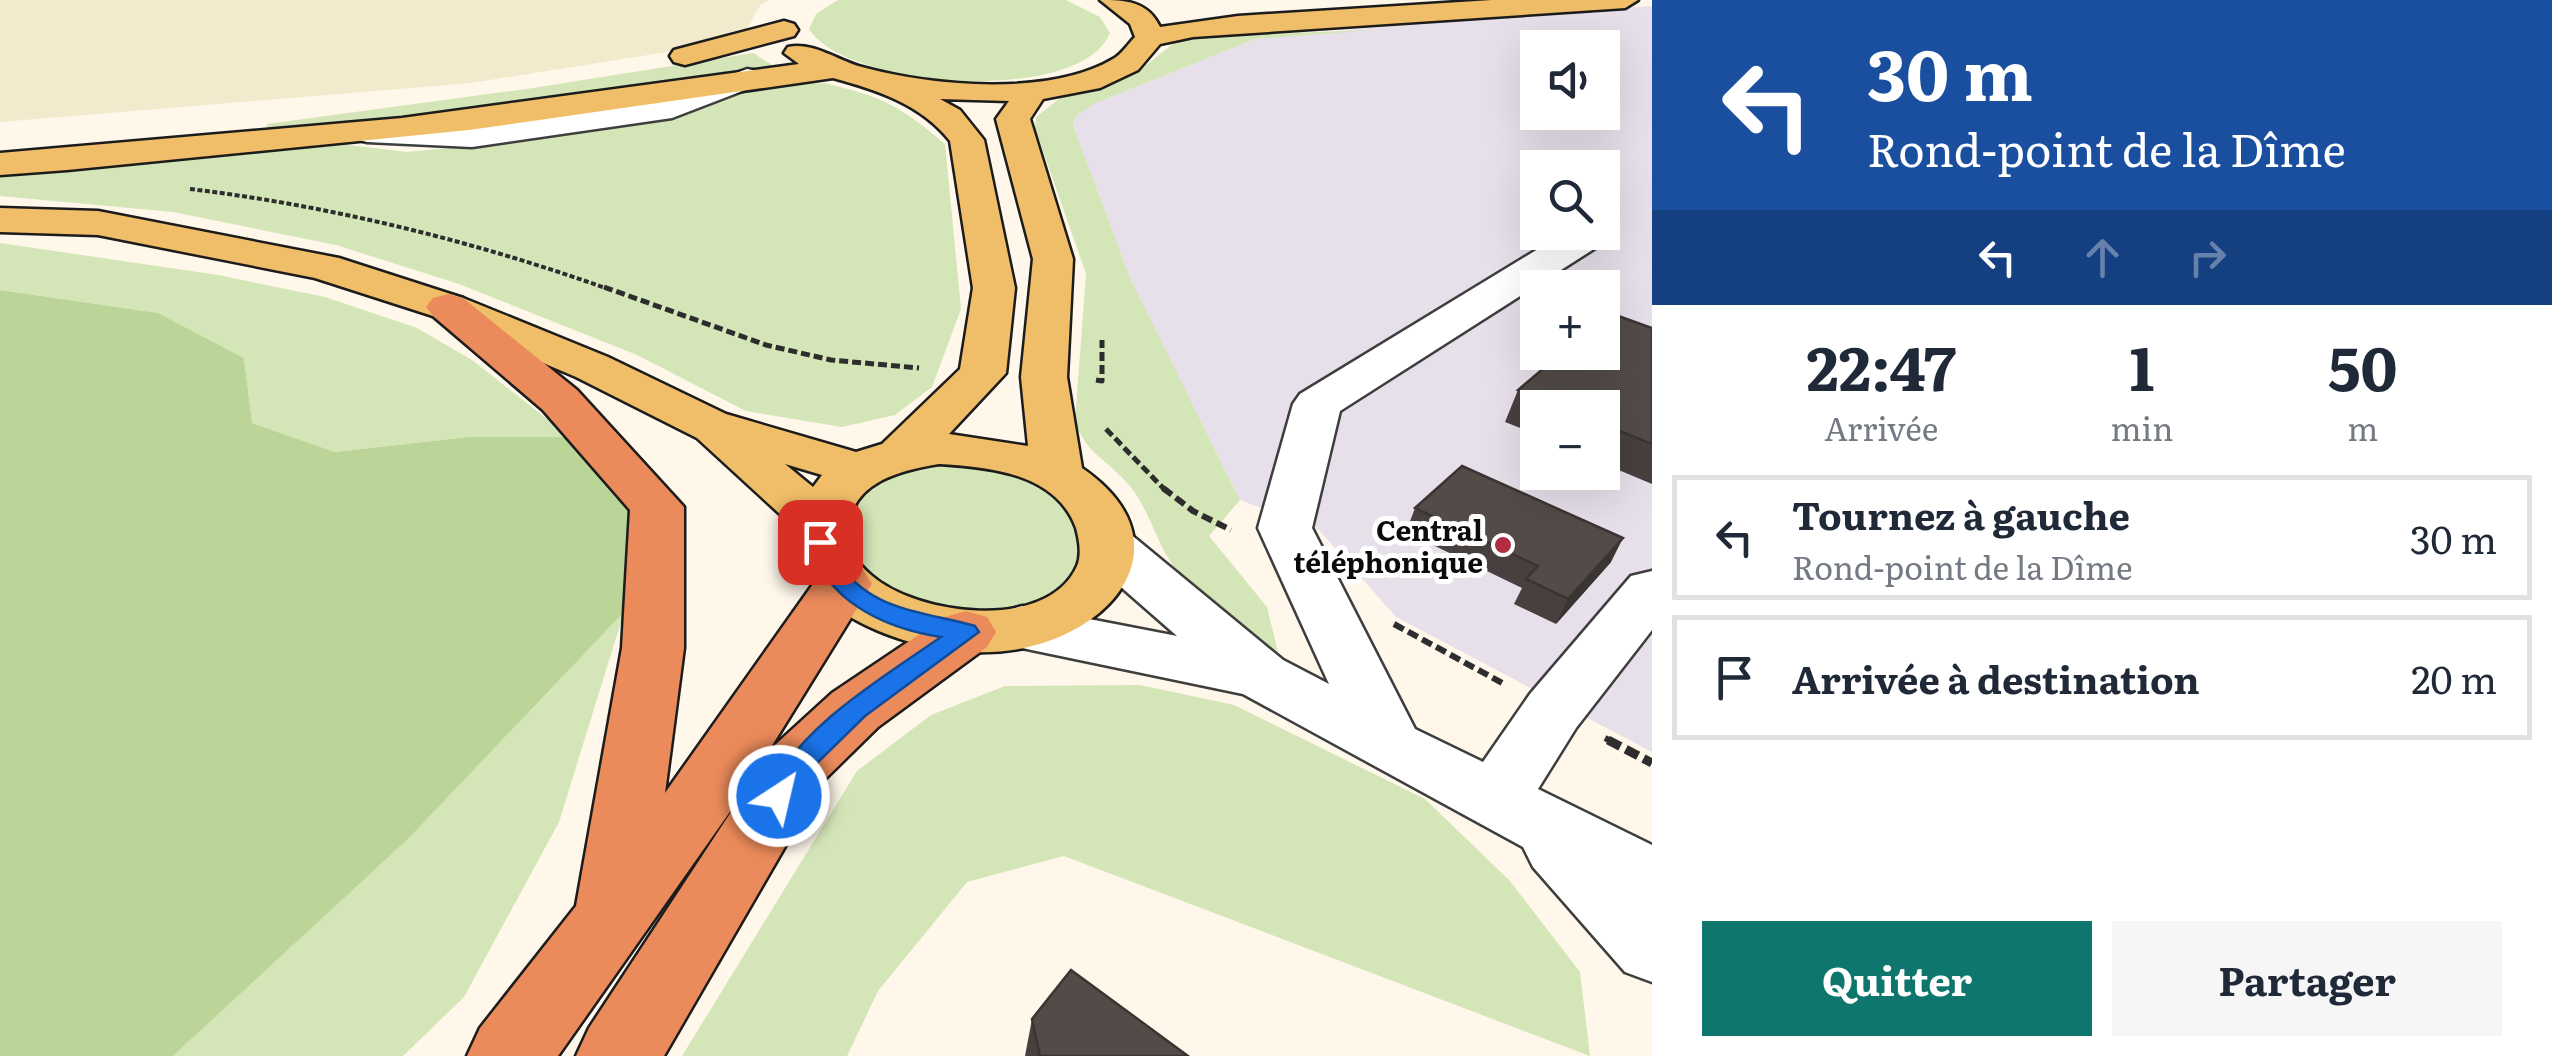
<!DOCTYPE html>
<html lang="fr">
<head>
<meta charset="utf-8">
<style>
  body { margin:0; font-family:Literata,serif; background:#f6f6f7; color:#1f2937; height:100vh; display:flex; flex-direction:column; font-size:38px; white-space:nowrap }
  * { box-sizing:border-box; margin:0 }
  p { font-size:32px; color:#747a83 }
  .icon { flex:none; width:55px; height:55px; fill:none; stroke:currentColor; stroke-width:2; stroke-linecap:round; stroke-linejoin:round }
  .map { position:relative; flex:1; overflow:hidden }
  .sheet { display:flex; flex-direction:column; background:#fff; width:900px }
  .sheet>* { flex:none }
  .guide { background:#1a4fa0; color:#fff; overflow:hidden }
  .fabs { position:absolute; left:1520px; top:30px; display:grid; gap:20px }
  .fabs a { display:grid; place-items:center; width:100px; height:100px; border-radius:0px; background:#fff; box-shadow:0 10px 40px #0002; font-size:50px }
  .pin { position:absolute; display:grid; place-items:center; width:85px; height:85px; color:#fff; margin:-42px; border-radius:20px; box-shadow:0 5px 15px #0006 }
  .me { position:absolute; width:110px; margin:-55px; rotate:35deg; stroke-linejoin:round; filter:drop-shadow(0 0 8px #0008) }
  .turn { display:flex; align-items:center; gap:35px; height:210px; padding:0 50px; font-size:45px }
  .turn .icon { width:130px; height:130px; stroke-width:2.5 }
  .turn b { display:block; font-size:70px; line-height:85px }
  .lanes { display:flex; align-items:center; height:95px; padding:0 50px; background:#0003; justify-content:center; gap:50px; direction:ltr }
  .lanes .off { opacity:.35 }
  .eta { display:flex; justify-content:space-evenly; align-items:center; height:170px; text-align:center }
  .eta b { font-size:60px; font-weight:700; line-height:70px }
  .primary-button { display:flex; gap:20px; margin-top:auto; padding:20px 50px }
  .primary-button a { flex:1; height:115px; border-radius:0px; background:#0f766e; color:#fff; font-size:40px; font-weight:700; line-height:115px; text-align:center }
  .primary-button a+a { background:#f6f6f7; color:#1f2937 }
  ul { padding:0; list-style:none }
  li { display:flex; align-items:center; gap:30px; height:125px; margin:0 20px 15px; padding:0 30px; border:5px solid #e0e1e3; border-radius:0px }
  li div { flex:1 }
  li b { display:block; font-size:38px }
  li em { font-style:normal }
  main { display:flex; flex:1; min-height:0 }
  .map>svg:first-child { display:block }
</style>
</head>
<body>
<main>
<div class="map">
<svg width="1652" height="1056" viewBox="0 0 1652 1056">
  <rect width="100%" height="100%" fill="#fef7ea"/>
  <path fill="#e7dfea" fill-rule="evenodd" d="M1652 6V752L1396 617 1319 530 1240 500 1131 280 1073 125 1074 116 1096 103 1255 39 1519 14ZM1538 48H1602V112H1538ZM1538 168H1602V232H1538ZM1538 288H1602V352H1538ZM1538 408H1602V472H1538Z"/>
  <polygon fill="#f2eacc" points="0,0 770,0 761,4 747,28 705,46 471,83 0,122"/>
  <g fill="#d4e5b7">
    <path d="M838 0H1066L1100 17 1110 33C1081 105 848 90 809 29L816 14Z"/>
    <path d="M1375 30 1255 39 1096 103 1075 116 1073 125 1131 280 1240 500 1209 536 1267 607 1278 652C1241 625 1195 599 1170 561 1155 537 1148 508 1129 485 1108 460 1086 454 1075 421L1086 274 1035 128 1036 117 1064 95 1087 91 1141 69 1182 37Z"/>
    <polygon points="753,53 777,68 574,99 266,135 267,124 533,88"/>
    <path d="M824 83C883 97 899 105 945 144L961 309 932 387 895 415 842 427 746 411 637 355 459 284 336 245 173 212 0 196V170L349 145 407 152 512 142 701 106 760 85Z"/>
    <polygon points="0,243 218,275 325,297 417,328 472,360 570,437 468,437 335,452 252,423 244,358 158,313 0,290"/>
    <path d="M945 462C1012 469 1036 471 1081 525 1081 536 1084 553 1081 563 1063 624 937 616 893 595 875 586 853 564 850 545 849 538 846 529 846 522 849 479 912 467 945 462Z"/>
    <polygon points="624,612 559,822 464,997 403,1056 173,1056 408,839"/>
    <polygon points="1140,685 1234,705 1425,799 1510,881 1580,972 1590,1056 1064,856 967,882 878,991 847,1056 682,1056 857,771 931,715 1005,686"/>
  </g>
  <polygon fill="#bad597" points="0,290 158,313 244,358 252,423 335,452 468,437 570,437 628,509 624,612 408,839 173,1056 0,1056"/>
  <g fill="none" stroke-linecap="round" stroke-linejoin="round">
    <g stroke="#3e3e3e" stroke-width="5">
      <g id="minor">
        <polygon points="747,69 758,71 763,78 758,85 672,118 472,147 367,142 355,139 350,132 355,125 367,122 472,127 665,99"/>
        <polygon points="1602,222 1614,232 1608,240 1340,411 1312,528 1415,729 1483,762 1530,694 1631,576 1652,571 1652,630 1576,728 1538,789 1652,845 1652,982 1625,972 1533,867 1523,847 1243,694 1022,648 1001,642 992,627 1001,612 1022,606 1177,636 1089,559 1081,546 1089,533 1109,528 1129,533 1283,660 1329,684 1258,528 1293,404 1300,394 1566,232 1602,232"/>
      </g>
    </g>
    <g stroke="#1c1c1c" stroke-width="5">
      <g id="major">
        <path d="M1100 0C1125 0 1148 1 1160 27L1238 16 1492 0H1638L1625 8 1193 37 1160 44 1138 70 1100 88 1043 99 1030 119 1073 259 1067 377 1082 468C1183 537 1123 627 1024 648 966 660 897 645 847 615 817 597 792 563 794 527L697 438 576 377 433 316 315 278 98 235 0 232V208L98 211 339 258 463 298 608 357 726 414 856 452 882 444 960 369 973 288 950 141C921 104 877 90 833 78L469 130 67 170 0 175V153L402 118 799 64 784 53 788 47C812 41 839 61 862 67 931 86 1049 97 1113 59 1122 54 1128 44 1135 37L1130 24ZM940 99 1009 101 996 119 1033 259 1021 377 1028 446 949 434 1006 373 1015 288 984 140 960 110ZM785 464 822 475 813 487ZM939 464C989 467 1056 473 1076 528 1079 539 1082 555 1077 566 1047 633 916 615 871 575 856 562 849 550 849 529 850 482 902 470 939 464Z"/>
        <polygon points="784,21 794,24 798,30 794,36 685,65 674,62 670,56 674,50"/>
      </g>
    </g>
    <g stroke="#1c1c1c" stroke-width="5">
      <g id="highway">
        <polygon points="448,294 463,298 577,390 684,507 684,648 665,793 823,570 843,565 863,570 872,584 739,799 558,1056 467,1056 480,1028 576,906 622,648 630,510 543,410 433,316 426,307 433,298"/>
        <polygon points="966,611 987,617 996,632 987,647 878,727 823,781 664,1056 576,1056 589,1028 775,745 832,693 945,617"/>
      </g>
    </g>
    <path stroke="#2d2d2d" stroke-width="4" stroke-dasharray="5 2.5" stroke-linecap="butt" d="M190 189C332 206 477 242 611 290"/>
    <g stroke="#2d2d2d" stroke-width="5" stroke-dasharray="9 4" stroke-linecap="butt">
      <polyline points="604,287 766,345 831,360 919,368"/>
      <polyline points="1096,380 1102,381 1102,340"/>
      <polyline points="1106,429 1166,491"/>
    </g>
    <g stroke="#2d2d2d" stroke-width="6" stroke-dasharray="11 5" stroke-linecap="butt">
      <polyline points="1163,488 1193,511 1231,530"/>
      <polyline points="1394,624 1506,685"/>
      <polyline points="1605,738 1613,742"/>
    </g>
    <polyline stroke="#2d2d2d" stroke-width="9" stroke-dasharray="14 6" stroke-linecap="butt" points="1608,740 1652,763"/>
    <use href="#minor" fill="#fff" fill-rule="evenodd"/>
    <use href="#major" fill="#f0be68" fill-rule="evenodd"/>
    <use href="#highway" fill="#eb8b5b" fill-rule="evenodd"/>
  </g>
  <g fill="#47403e">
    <polygon points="1652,328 1652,484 1602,463 1602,408 1538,408 1538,435 1505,422 1518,390"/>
    <polygon points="1415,508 1611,562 1556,624 1514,604 1522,588 1406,532"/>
    <polygon points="1032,1019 1188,1056 1025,1056"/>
  </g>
  <polygon fill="#3a3432" points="1623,538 1611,562 1556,624 1568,599"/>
  <g fill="#534b48" stroke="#3a3432" stroke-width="2.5">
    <polygon points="1610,313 1652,328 1652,444 1602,424 1602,408 1562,408 1518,390 1563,352 1602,352 1602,319"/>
    <polygon points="1462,466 1623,538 1568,599 1526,579 1538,566 1415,508"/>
    <polygon points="1071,970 1188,1056 1040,1056 1032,1019"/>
  </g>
  <path fill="#1a73e8" stroke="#114b97" stroke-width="2.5" d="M820 535 828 537C833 546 835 557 841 566 873 612 927 612 975 626L979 632 865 716 809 771 789 804 779 807 769 804 765 796C803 724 876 682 941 637 883 628 827 601 808 542Z"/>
  <circle fill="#b12c43" stroke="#fff" stroke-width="4" cx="1503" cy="545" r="10"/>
  <g text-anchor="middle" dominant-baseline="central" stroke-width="10" stroke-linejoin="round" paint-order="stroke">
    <g font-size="28" font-weight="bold" fill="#0b0b0b" stroke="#fff" text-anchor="end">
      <text x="1483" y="529">Central<tspan x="1483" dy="32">téléphonique</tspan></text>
    </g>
  </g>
</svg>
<div class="fabs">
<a><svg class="icon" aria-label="sound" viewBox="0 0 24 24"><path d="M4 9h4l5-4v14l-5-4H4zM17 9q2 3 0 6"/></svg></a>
<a><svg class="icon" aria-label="search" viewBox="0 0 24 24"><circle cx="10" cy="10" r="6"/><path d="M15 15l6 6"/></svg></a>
<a>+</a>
<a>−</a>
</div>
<div class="pin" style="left:820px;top:542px;background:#d93025"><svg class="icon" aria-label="arrive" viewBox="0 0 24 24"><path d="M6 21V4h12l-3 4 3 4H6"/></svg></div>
<svg class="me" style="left:779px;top:796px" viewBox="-20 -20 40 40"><circle r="17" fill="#1a73e8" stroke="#fff" stroke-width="3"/><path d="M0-11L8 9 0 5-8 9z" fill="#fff"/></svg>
</div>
<section class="sheet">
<div class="guide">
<div class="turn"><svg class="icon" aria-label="left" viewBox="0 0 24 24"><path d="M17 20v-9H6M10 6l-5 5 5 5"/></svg><div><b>30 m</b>Rond-point de la Dîme</div></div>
<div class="lanes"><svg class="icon" aria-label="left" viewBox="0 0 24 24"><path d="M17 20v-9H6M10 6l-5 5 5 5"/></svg><svg class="icon off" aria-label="ahead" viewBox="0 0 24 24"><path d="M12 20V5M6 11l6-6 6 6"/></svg><svg class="icon off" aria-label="right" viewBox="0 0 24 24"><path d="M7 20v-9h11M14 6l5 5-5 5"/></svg></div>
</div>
<div class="eta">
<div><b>22:47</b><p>Arrivée</p></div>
<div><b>1</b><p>min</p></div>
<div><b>50</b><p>m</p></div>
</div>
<ul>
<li><svg class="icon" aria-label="left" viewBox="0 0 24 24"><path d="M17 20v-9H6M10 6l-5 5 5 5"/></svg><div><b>Tournez à gauche</b><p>Rond-point de la Dîme</p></div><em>30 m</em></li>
<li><svg class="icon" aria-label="arrive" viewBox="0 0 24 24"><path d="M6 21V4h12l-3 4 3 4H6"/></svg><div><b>Arrivée à destination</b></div><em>20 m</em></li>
</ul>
<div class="primary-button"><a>Quitter</a><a>Partager</a></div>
</section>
</main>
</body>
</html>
